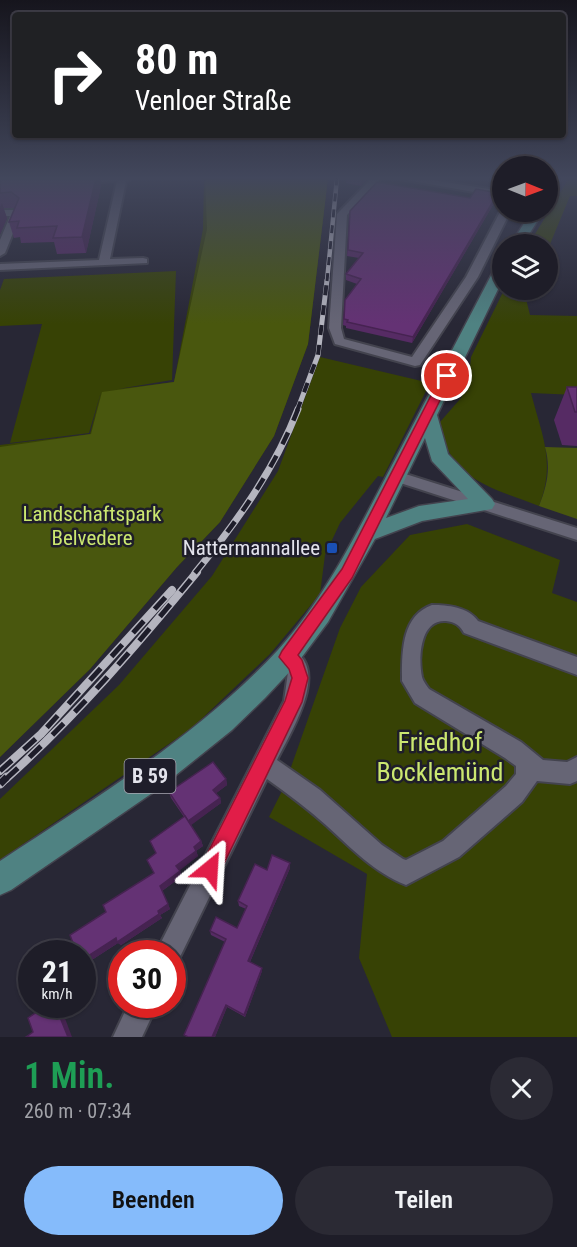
<!DOCTYPE html>
<html lang="de">
<head>
<meta charset="utf-8">
<style>
  body { margin:0; font-family:"Roboto Condensed",sans-serif; background:#2b2a34; color:#f1f3f6; height:100vh; display:flex; flex-direction:column; font-size:22px; white-space:nowrap }
  * { box-sizing:border-box; margin:0 }
  p { font-size:20px; color:#a1a2a8 }
  .icon { flex:none; width:33px; height:33px; fill:none; stroke:currentColor; stroke-width:2; stroke-linecap:round; stroke-linejoin:round }
  .map { position:relative; height:1037px; overflow:hidden }
  .details { display:flex; flex-direction:column; background:#1e1d28; flex:1 }
  .details>* { flex:none }
  .banner { position:absolute; left:12px; top:12px; width:554px; height:126px; border-radius:6px; box-shadow:0 2px 4px #0004,0 0 0 2px #3c3b45; background:#202124; color:#fff; overflow:hidden }
  .needle { width:39px; rotate:91deg }
  .buttons { position:absolute; left:492px; top:156px; display:grid; gap:12px }
  .buttons a { display:grid; place-items:center; width:66px; height:66px; border-radius:50%; background:#1e1d28; box-shadow:0 2px 4px #0004,0 0 0 2px #3c3b45; font-size:30px }
  .speed { position:absolute; left:18px; top:940px; display:flex; gap:12px; font-size:30px; font-weight:700; text-align:center }
  .speed>* { display:grid; place-content:center; width:78px; height:78px; border-radius:50%; background:#1e1d28; box-shadow:0 2px 4px #0004,0 0 0 2px #3c3b45; line-height:1 }
  .speed small { font-size:15px; font-weight:400 }
  .speed .limit { border:9px solid #d22; background:#fff; color:#111 }
  .pin { position:absolute; display:grid; place-items:center; width:51px; height:51px; color:#fff; margin:-26px; border:3px solid #fff; border-radius:50%; box-shadow:0 2px 6px #0007 }
  .me { position:absolute; width:66px; margin:-33px; rotate:27deg; stroke-linejoin:round; filter:drop-shadow(0 0 4px #0008) }
  .turn { display:flex; align-items:center; gap:21px; height:126px; padding:0 24px; font-size:27px }
  .turn .icon { width:78px; height:78px; stroke-width:2.5 }
  .turn b { display:block; font-size:42px; line-height:51px }
  .round { display:grid; place-items:center; flex:none; width:63px; height:63px; border-radius:32px; background:#2b2a34 }
  .overview { display:flex; align-items:center; justify-content:space-between; height:102px; padding:0 24px }
  h1 { font-size:36px; font-weight:600; line-height:45px; color:#1e9e55 }
  .button { display:flex; gap:12px; margin-top:auto; padding:12px 24px }
  .button a { flex:1; height:69px; border-radius:36px; background:#85bbfb; color:#111; font-size:24px; font-weight:600; line-height:69px; text-align:center }
  .button a+a { background:#2b2a34; color:#f1f3f6 }
  .map>svg:first-child { display:block }
</style>
</head>
<body>
<div class="map">
<svg width="577" height="1037" viewBox="0 0 577 1037">
  <rect width="100%" height="100%" fill="#282735"/>
  <g fill="#374205">
    <polygon points="204,178 328,178 308,344 274,436 220,522 177,567 90,669 0,757 0,445 90,434 101,392 89,433 10,443 42,324 0,326 0,290 4,279 176,271 172,380 118,389 174,382 203,229"/>
    <polygon points="569,178 577,178 577,196 570,196 548,249 548,244 529,244"/>
    <path d="M504 290H530L526 299 530 315 577 316V395L531 393C542 436 556 462 539 506 492 488 447 479 440 422L461 398 469 378 471 357Z"/>
    <polygon points="320,357 430,383 383,477 378,476 340,523 325,555 320,594 270,654 192,728 0,860 0,799 119,685 212,576 278,471"/>
    <polygon points="467,524 560,560 552,593 577,602 577,1037 392,1037 359,958 367,874 269,817 284,787 340,628 361,587 410,535"/>
  </g>
  <g fill="#49570e">
    <polygon points="205,178 328,178 308,344 274,436 220,522 177,567 90,669 0,757 0,447 91,434 102,392 174,382 207,229"/>
    <path d="M545 447 577 448V519L539 506C547 486 551 468 545 447Z"/>
  </g>
  <g fill="none" stroke-linecap="round" stroke-linejoin="round">
    <g stroke="#43434e" stroke-width="4">
      <g id="minor">
        <polygon points="76,178 134,178 126,181 110,259 143,258 147,259 147,263 0,270 0,264 99,260 117,181 79,183 76,182"/>
        <polygon points="372,178 381,178 347,215 341,328 344,339 412,357 466,277 500,212 502,210 510,212 478,277 420,365 415,366 335,344 329,328 337,214"/>
        <polygon points="395,178 419,178 502,191 502,197"/>
        <polygon points="0,210 16,210 21,213 5,253 0,256 0,240 10,216 0,216"/>
        <polygon points="396,471 577,528 577,540 391,480 388,476 391,472"/>
        <path d="M432 605C448 605 468 607 478 621L577 657V675L464 633C460 625 455 622 446 621 420 619 418 658 422 677 423 681 427 686 429 689L521 742 543 760 567 762 577 757V781L570 784 537 781 522 802 459 857 406 885C374 872 352 849 327 826 308 809 288 794 267 779L177 963 172 965V954H155L284 701 288 672 278 657 281 651 288 648C334 665 290 733 277 760L320 790 382 845 403 859 406 860 443 841 506 786 516 774V766L505 758 415 703 402 681C402 653 401 616 432 605Z"/>
        <polygon points="128,1005 157,1005 142,1037 113,1037"/>
      </g>
    </g>
    <g stroke="#43434e" stroke-width="3">
      <g id="major">
        <polygon points="550,178 561,178 554,195 548,199 548,184"/>
        <polygon points="531,212 543,212 523,244 511,244"/>
        <path d="M502 264V281L437 415 448 454 492 499 495 504 492 509 422 521 375 539 328 622 296 665 265 698 232 730 161 787 11 890 0 895V861C97 797 198 736 278 650 326 597 357 532 390 469 425 402 460 335 495 268ZM425 438 432 461 468 499 419 506 386 518Z"/>
      </g>
    </g>
    <use href="#minor" fill="#666575" fill-rule="evenodd"/>
    <use href="#major" fill="#4f8282" fill-rule="evenodd"/>
    <g stroke="#b5b5bf" stroke-width="4.5">
      <polyline id="rail-far4" points="327,281 337,178"/>
    </g>
    <g stroke="#b5b5bf" stroke-width="5">
      <polyline id="rail-far3" points="297,411 318,355 327,280"/>
    </g>
    <g stroke="#b5b5bf" stroke-width="7">
      <path id="rail-far2" d="M195 573C236 523 274 471 298 409"/>
    </g>
    <g stroke="#b5b5bf" stroke-width="8">
      <g id="rail-far1">
        <polyline points="0,771 41,734 172,590"/>
        <path d="M6 779C76 716 137 645 197 572"/>
      </g>
    </g>
    <g stroke="#b5b5bf" stroke-width="9">
      <polyline id="rail" points="0,784 7,777"/>
    </g>
    <use href="#rail-far4" stroke="#1e1d2a" stroke-width="3" stroke-dasharray="8" stroke-linecap="butt"/>
    <use href="#rail-far3" stroke="#1e1d2a" stroke-width="4" stroke-dasharray="10" stroke-linecap="butt"/>
    <use href="#rail-far2" stroke="#1e1d2a" stroke-width="4.5" stroke-dasharray="13" stroke-linecap="butt"/>
    <use href="#rail-far1" stroke="#1e1d2a" stroke-width="5" stroke-dasharray="16" stroke-linecap="butt"/>
    <use href="#rail" stroke="#1e1d2a" stroke-width="7" stroke-dasharray="20" stroke-linecap="butt"/>
  </g>
  <g fill="#562b64">
    <polygon points="0,178 100,178 101,186 86,253 57,254 54,242 21,243 20,237 14,238 9,222 15,208 3,208 7,218 0,234"/>
    <polygon points="346,178 368,178 361,186 346,183"/>
    <polygon points="498,193 497,198 412,343 346,328 346,326 343,325 345,300 357,284 346,280 346,274 359,258 347,256 350,211 470,198"/>
    <polygon points="567,387 577,387 577,446 562,445 554,420"/>
    <polygon points="226,779 227,785 216,793 220,798 221,803 190,825 201,841 203,846 196,851 198,856 179,870 182,876 162,891 170,909 160,915 162,918 121,945 118,943 84,965 82,964 82,954 106,912 154,873 156,853 184,817 171,798 169,792"/>
    <polygon points="290,868 250,962 262,971 245,1017 227,1007 215,1037 188,1037 225,942 211,935 210,931 237,928 246,909 239,906 238,901 267,870"/>
  </g>
  <g fill="#462351">
    <polygon points="96,178 100,178 101,186 86,253 82,237"/>
    <polygon points="362,178 368,178 361,186"/>
    <polygon points="498,193 497,198 412,343 413,337"/>
    <polygon points="2,203 7,218 0,234 0,207"/>
    <polygon points="226,779 227,785 214,795 213,790"/>
    <polygon points="220,798 221,803 190,826 188,821"/>
    <polygon points="201,841 203,846 196,851 198,856 179,871 176,866 194,847"/>
    <polygon points="290,863 290,868 249,964 248,961"/>
    <polygon points="180,871 182,876 162,891 170,909 160,915 158,911 160,886"/>
    <polygon points="159,914 162,918 121,945 118,943 84,965 82,964 82,960 116,938"/>
    <polygon points="262,968 262,971 245,1017 244,1015"/>
    <polygon points="55,1005 60,1005 72,1037 68,1037"/>
    <polygon points="226,1005 227,1007 215,1037 212,1037"/>
  </g>
  <g fill="#643274" stroke="#462351" stroke-width="1.5">
    <polygon points="0,178 96,178 82,237 53,238 57,226 17,228 19,221 9,222 19,198 11,192 0,193"/>
    <polygon points="377,182 470,198 476,189 498,193 413,337 347,322 348,320 344,319 345,300 361,279 346,274 363,253 348,250 350,211"/>
    <polygon points="567,387 577,387 577,412 575,412"/>
    <polygon points="213,762 226,779 213,790 220,798 188,821 169,792"/>
    <polygon points="185,816 201,841 194,847 196,851 176,866 180,871 160,886 168,904 158,911 159,914 117,942 116,938 82,960 82,954 77,954 70,935 106,912 103,905 154,873 147,860 156,853 150,841"/>
    <polygon points="272,855 290,863 248,961 262,968 244,1015 226,1005 212,1037 188,1037 184,1035 226,939 210,931 216,917 237,928 247,906 238,901 255,864 267,870"/>
    <polygon points="47,1005 55,1005 68,1037 26,1037 33,1032 28,1018"/>
  </g>
  <linearGradient id="sky" x2="0" y2="1"><stop stop-color="#16151d"/><stop offset="0.55" stop-color="#42475c"/><stop offset="1" stop-color="#42475c" stop-opacity="0"/></linearGradient>
  <rect width="577" height="324" fill="url(#sky)"/>
  <polygon fill="#e11d48" stroke="#92132f" stroke-width="1.5" points="447,373 452,376 352,578 298,655 302,660 308,678 302,702 218,876 210,879 203,876 200,869 203,862 285,701 292,678 289,669 279,657 282,651 342,569 441,376"/>
  <rect fill="#1a4fb4" stroke="#1e1d2a" stroke-width="2" x="326" y="542" width="12" height="12" rx="3"/>
  <g text-anchor="middle" dominant-baseline="central" stroke-width="5" stroke-linejoin="round" paint-order="stroke">
    <rect fill="#1e1d2a" stroke="#a8a8b2" stroke-width="1.5" x="124.5" y="759" width="51" height="34" rx="4.5"/>
    <g font-size="20" font-weight="bold" fill="#e3e3ec">
      <text x="150" y="776">B 59</text>
    </g>
    <g font-size="21" fill="#cbe770" stroke="#1e1d2a">
      <text x="92" y="514">Landschaftspark<tspan x="92" dy="24">Belvedere</tspan></text>
    </g>
    <g font-size="21" fill="#e3e3ec" stroke="#1e1d2a" text-anchor="end">
      <text x="320" y="548">Nattermannallee</text>
    </g>
    <g font-size="26" fill="#cbe770" stroke="#1e1d2a">
      <text x="440" y="742">Friedhof<tspan x="440" dy="30">Bocklemünd</tspan></text>
    </g>
  </g>
</svg>
<div class="buttons">
<a><svg class="needle" viewBox="-14 -14 28 28"><path d="M0-13l5 13h-10z" fill="#e53935"/><path d="M0 13l5-13h-10z" fill="#a1a2a8"/></svg></a>
<a><svg class="icon" aria-label="layers" viewBox="0 0 24 24"><path d="M12 4l9 5-9 5-9-5zM3 14l9 5 9-5"/></svg></a>
</div>
<div class="speed"><div>21<small>km/h</small></div><div class="limit">30</div></div>
<div class="pin" style="left:447px;top:376px;background:#d93025"><svg class="icon" aria-label="arrive" viewBox="0 0 24 24"><path d="M6 21V4h12l-3 4 3 4H6"/></svg></div>
<svg class="me" style="left:210px;top:869px" viewBox="-20 -20 40 40"><path d="M0-17L14 15 0 8-14 15z" fill="#e11d48" stroke="#fff" stroke-width="4"/></svg>
<div class="banner">
<div class="turn"><svg class="icon" aria-label="right" viewBox="0 0 24 24"><path d="M7 20v-9h11M14 6l5 5-5 5"/></svg><div><b>80 m</b>Venloer Straße</div></div>
</div>
</div>
<section class="details">
<div class="overview"><div><h1>1 Min.</h1><p>260 m · 07:34</p></div><a class="round"><svg class="icon" aria-label="close" viewBox="0 0 24 24"><path d="M6 6l12 12M18 6L6 18"/></svg></a></div>
<div class="button"><a>Beenden</a><a>Teilen</a></div>
</section>
</body>
</html>
